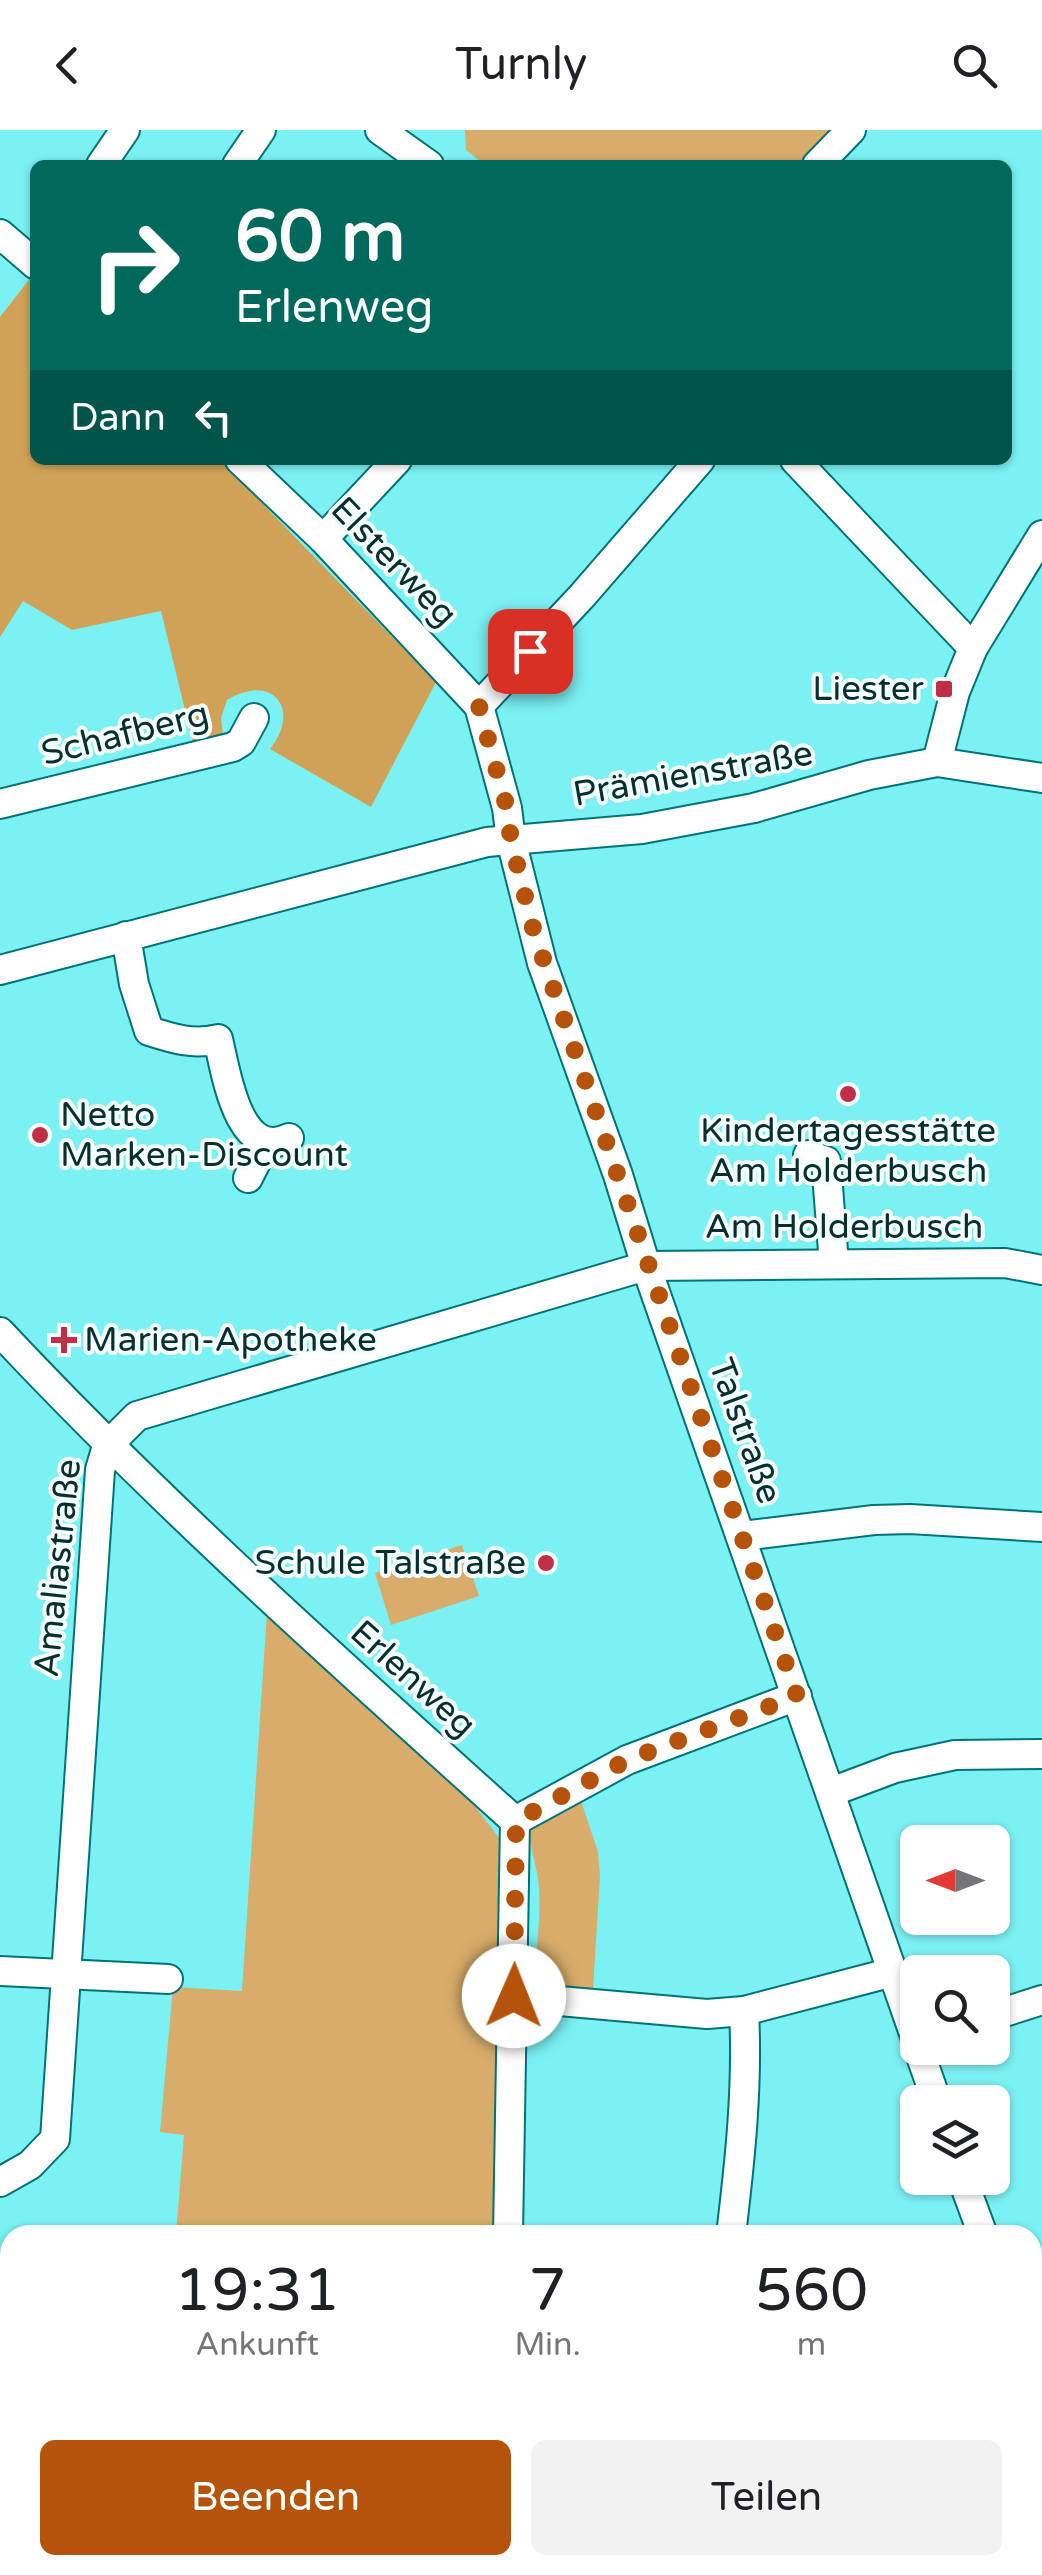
<!DOCTYPE html>
<html lang="de">
<head>
<meta charset="utf-8">
<style>
  body { margin:0; font-family:"Varela Round",sans-serif; background:#f2f2f2; color:#202124; height:100vh; display:flex; flex-direction:column; font-size:38px; white-space:nowrap }
  * { box-sizing:border-box; margin:0 }
  p { font-size:32px; color:#757577 }
  .icon { flex:none; width:55px; height:55px; fill:none; stroke:currentColor; stroke-width:2; stroke-linecap:round; stroke-linejoin:round }
  .map { position:relative; flex:1; overflow:hidden }
  .panel { position:absolute; left:0px; top:2095px; width:1042px; height:350px; display:flex; flex-direction:column; background:#fff; border-radius:30px 30px 0 0; box-shadow:0 2px 8px #0004 }
  .panel>* { flex:none }
  .guide { position:absolute; left:30px; top:30px; width:982px; height:305px; border-radius:15px; box-shadow:0 2px 8px #0004; background:#00695c; color:#fff; overflow:hidden }
  .needle { width:65px; rotate:270deg }
  .tools { position:absolute; left:900px; top:1695px; display:grid; gap:20px }
  .tools a { display:grid; place-items:center; width:110px; height:110px; border-radius:15px; background:#fff; box-shadow:0 2px 8px #0004; font-size:50px }
  .pin { position:absolute; display:grid; place-items:center; width:85px; height:85px; color:#fff; margin:-42px; border-radius:20px; box-shadow:0 5px 15px #0006 }
  .me { position:absolute; width:110px; margin:-55px; rotate:1deg; stroke-linejoin:round; filter:drop-shadow(0 0 8px #0008) }
  .turn { display:flex; align-items:center; gap:35px; height:210px; padding:0 40px; font-size:45px }
  .turn .icon { width:130px; height:130px; stroke-width:2.5 }
  .turn b { display:block; font-size:70px; line-height:85px }
  .then { display:flex; align-items:center; height:95px; padding:0 40px; background:#0003; gap:20px; font-size:38px }
  .eta { display:flex; justify-content:space-evenly; align-items:center; height:170px; text-align:center }
  .eta b { font-size:60px; font-weight:600; line-height:70px }
  .action { display:flex; gap:20px; margin-top:auto; padding:20px 40px }
  .action a { flex:1; height:115px; border-radius:15px; background:#b45309; color:#fff; font-size:40px; font-weight:600; line-height:115px; text-align:center }
  .action a+a { background:#f2f2f2; color:#202124 }
  header { display:flex; justify-content:space-between; align-items:center; height:130px; padding:0 40px; background:#fff; font-size:45px; font-weight:600 }
  .map>svg:first-child { display:block }
</style>
</head>
<body>
<header><svg class="icon" aria-label="back" viewBox="0 0 24 24"><path d="M15 5l-7 7 7 7"/></svg>Turnly<svg class="icon" aria-label="search" viewBox="0 0 24 24"><circle cx="10" cy="10" r="6"/><path d="M15 15l6 6"/></svg></header>
<div class="map">
<svg width="1042" height="2445" viewBox="0 0 1042 2445">
  <rect width="100%" height="100%" fill="#7bf1f4"/>
  <g fill="#d8ac6a">
    <polygon points="465,0 837,0 802,35 485,35 466,20"/>
    <polygon points="462,1415 479,1466 391,1495 375,1443"/>
    <polygon points="267,1482 471,1671 503,1713 495,2105 176,2105 184,2005 160,2002 173,1857 242,1861"/>
    <path d="M580 1668 598 1722 600 1746 593 1860 538 1856 535 1851C536 1820 541 1788 539 1757 538 1736 527 1715 531 1695Z"/>
  </g>
  <path fill="#d0a258" d="M32 146 35 149V330H220L436 552 371 677 270 619C302 579 272 542 227 570L221 588 223 607 193 613 161 481 72 500 23 471 0 507V187Z"/>
  <g fill="none" stroke-linecap="round" stroke-linejoin="round">
    <g stroke="#007375" stroke-width="32">
      <g id="minor">
        <polyline points="380,0 429,35"/>
        <polyline points="101,35 125,0"/>
        <polyline points="237,35 261,0"/>
        <polyline points="817,35 851,0"/>
        <polyline points="0,104 35,134"/>
        <polyline points="240,330 323,409 479,576 507,678 511,710 542,833 618,1045 646,1136 918,1915"/>
        <polyline points="795,330 973,518"/>
        <polyline points="323,409 397,330"/>
        <polyline points="479,576 582,466 700,330"/>
        <polyline points="937,632 955,562 973,518 1042,405"/>
        <polyline points="0,674 233,617 241,612 254,588"/>
        <path d="M126 806 134 854 149 901C174 909 193 915 218 909 226 942 238 1032 289 1008"/>
        <polyline points="0,840 487,712 642,699 754,678 869,645 937,632 1042,648"/>
        <polyline points="808,1025 826,1031 834,1134"/>
        <polyline points="248,1048 266,1012"/>
        <path d="M0 1202C162 1375 339 1532 515 1691L627 1630 797 1566"/>
        <polyline points="742,1406 874,1390 910,1389 1042,1397"/>
        <polyline points="831,1662 895,1638 955,1625 1042,1624"/>
        <polyline points="0,1841 168,1849"/>
        <polyline points="514,1867 707,1884 744,1881 893,1842"/>
        <polyline points="992,1886 1042,1870"/>
        <polyline points="918,1918 937,1972"/>
        <polyline points="962,2048 983,2105"/>
        <polyline points="0,2052 30,2035 55,2009 100,1340 107,1316 137,1286 646,1136 1005,1133 1042,1140"/>
        <polyline points="508,2105 515,1691"/>
        <path d="M731 2105C740 2030 748 1957 744 1881"/>
        <polyline points="1032,2257 1042,2297"/>
        <polyline points="0,2298 10,2298"/>
        <polyline points="717,2435 717,2445"/>
        <polyline points="234,2445 234,2435"/>
        <polyline points="496,2445 497,2435"/>
      </g>
    </g>
    <use href="#minor" stroke="#fff" stroke-width="28"/>
  </g>
  <g fill="none" stroke-linecap="round" stroke-linejoin="round">
    <polyline stroke="#b45309" stroke-width="18" stroke-dasharray="0 32.4" points="514,1866 516,1691 627,1630 797,1566 534,802 511,710 507,678 479,576 530,521"/>
  </g>
  <g fill="#c02f46" stroke="#f5ffff" stroke-width="4">
    <rect x="934" y="549" width="20" height="20" rx="5"/>
    <circle cx="848" cy="964" r="10"/>
    <circle cx="40" cy="1005" r="10"/>
    <path d="M59 1195h10v10h10v10h-10v10h-10v-10h-10v-10h10z"/>
    <circle cx="546" cy="1433" r="10"/>
  </g>
  <g text-anchor="middle" dominant-baseline="central" stroke-width="8" stroke-linejoin="round" paint-order="stroke">
    <g font-size="35" fill="#072f30" stroke="#f5ffff">
      <text transform="translate(394 432) rotate(46)">Elsterweg</text>
      <text transform="translate(125 604) rotate(-14)">Schafberg</text>
      <text transform="translate(693 644) rotate(-10)">Prämienstraße</text>
      <text x="844" y="1097">Am Holderbusch</text>
      <text transform="translate(745 1301) rotate(70)">Talstraße</text>
      <text transform="translate(58 1438) rotate(-84)">Amaliastraße</text>
      <text transform="translate(413 1549) rotate(42)">Erlenweg</text>
    </g>
    <g font-size="35" fill="#072f30" stroke="#f5ffff" text-anchor="end">
      <text x="924" y="559">Liester</text>
      <text x="60" y="985" text-anchor="start">Netto<tspan x="60" dy="40">Marken-Discount</tspan></text>
      <text x="848" y="1001" text-anchor="middle">Kindertagesstätte<tspan x="848" dy="40">Am Holderbusch</tspan></text>
      <text x="84" y="1210" text-anchor="start">Marien-Apotheke</text>
      <text x="526" y="1433">Schule Talstraße</text>
    </g>
  </g>
</svg>
<div class="tools">
<a><svg class="needle" viewBox="-14 -14 28 28"><path d="M0-13l5 13h-10z" fill="#e53935"/><path d="M0 13l5-13h-10z" fill="#757577"/></svg></a>
<a><svg class="icon" aria-label="search" viewBox="0 0 24 24"><circle cx="10" cy="10" r="6"/><path d="M15 15l6 6"/></svg></a>
<a><svg class="icon" aria-label="layers" viewBox="0 0 24 24"><path d="M12 4l9 5-9 5-9-5zM3 14l9 5 9-5"/></svg></a>
</div>
<div class="pin" style="left:530px;top:521px;background:#d93025"><svg class="icon" aria-label="arrive" viewBox="0 0 24 24"><path d="M6 21V4h12l-3 4 3 4H6"/></svg></div>
<svg class="me" style="left:514px;top:1866px" viewBox="-20 -20 40 40"><circle r="19" fill="#fff"/><path d="M0-13L10 11 0 6-10 11z" fill="#b45309"/></svg>
<div class="guide">
<div class="turn"><svg class="icon" aria-label="right" viewBox="0 0 24 24"><path d="M7 20v-9h11M14 6l5 5-5 5"/></svg><div><b>60 m</b>Erlenweg</div></div>
<div class="then">Dann<svg class="icon" aria-label="left" viewBox="0 0 24 24"><path d="M17 20v-9H6M10 6l-5 5 5 5"/></svg></div>
</div>
<section class="panel">
<div class="eta">
<div><b>19:31</b><p>Ankunft</p></div>
<div><b>7</b><p>Min.</p></div>
<div><b>560</b><p>m</p></div>
</div>
<div class="action"><a>Beenden</a><a>Teilen</a></div>
</section>
</div>
</body>
</html>
